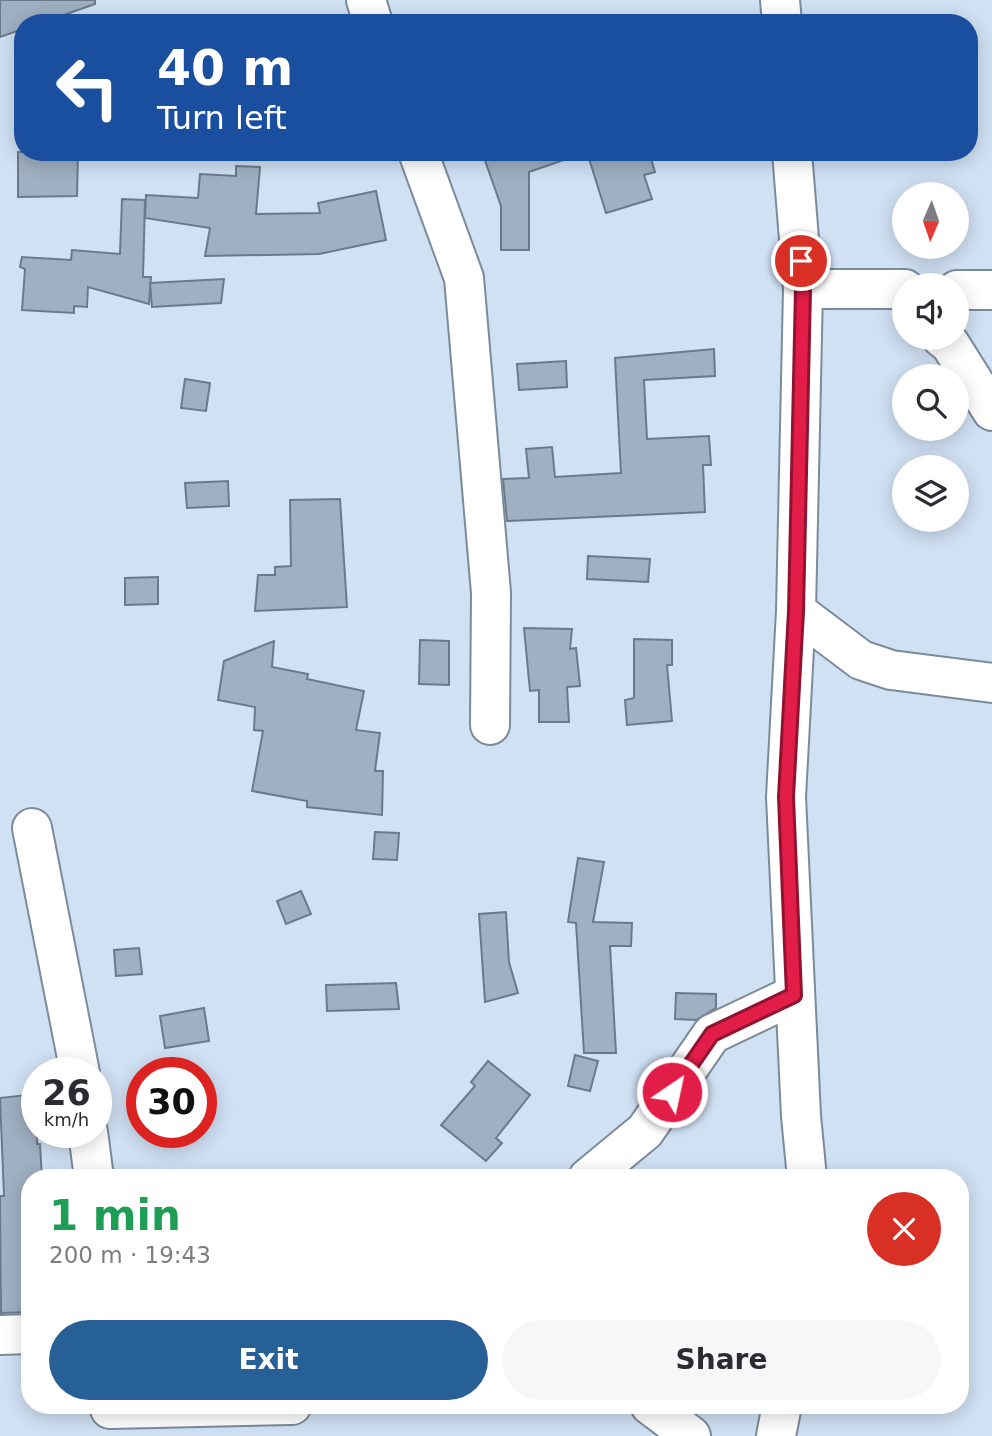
<!DOCTYPE html>
<html lang="en">
<head>
<meta charset="utf-8">
<style>
  body { margin:0; font-family:"DejaVu Sans",sans-serif; background:#f7f7f7; color:#2b2b33; height:100vh; display:flex; flex-direction:column; font-size:26px; white-space:nowrap }
  * { box-sizing:border-box; margin:0 }
  p { font-size:23px; color:#7c7c81 }
  .icon { flex:none; width:38px; height:38px; fill:none; stroke:currentColor; stroke-width:2; stroke-linecap:round; stroke-linejoin:round }
  .map { position:relative; flex:1; overflow:hidden }
  .side { position:absolute; left:21px; top:1169px; width:948px; height:245px; display:flex; flex-direction:column; background:#fff; border-radius:28px; box-shadow:0 4px 18px #0003 }
  .side>* { flex:none }
  .hud { position:absolute; left:14px; top:14px; width:964px; height:147px; border-radius:28px; box-shadow:0 4px 18px #0003; background:#1a4fa0; color:#fff; overflow:hidden }
  .needle { width:46px; rotate:182deg }
  .tools { position:absolute; left:892px; top:182px; display:grid; gap:14px }
  .tools a { display:grid; place-items:center; width:77px; height:77px; border-radius:50%; background:#fff; box-shadow:0 4px 18px #0003; font-size:35px }
  .speed { position:absolute; left:21px; top:1057px; display:flex; gap:14px; font-size:35px; font-weight:700; text-align:center }
  .speed>* { display:grid; place-content:center; width:91px; height:91px; border-radius:50%; background:#fff; box-shadow:0 4px 18px #0003; line-height:1 }
  .speed small { font-size:18px; font-weight:400 }
  .speed .limit { border:10px solid #d22; background:#fff; color:#111 }
  .pin { position:absolute; display:grid; place-items:center; width:60px; height:60px; color:#fff; margin:-30px; border:4px solid #fff; border-radius:50%; box-shadow:0 2px 7px #0007 }
  .me { position:absolute; width:77px; margin:-38px; rotate:34deg; stroke-linejoin:round; filter:drop-shadow(0 0 5px #0008) }
  .turn { display:flex; align-items:center; gap:24px; height:147px; padding:0 28px; font-size:32px }
  .turn .icon { width:91px; height:91px; stroke-width:2.5 }
  .turn b { display:block; font-size:49px; line-height:60px }
  .round { display:grid; place-items:center; flex:none; width:74px; height:74px; border-radius:37px; background:#f7f7f7 }
  .summary { display:flex; align-items:center; justify-content:space-between; height:119px; padding:0 28px }
  h1 { font-size:42px; font-weight:800; line-height:52px; color:#1e9e55 }
  .primary-button { display:flex; gap:14px; margin-top:auto; padding:14px 28px }
  .primary-button a { flex:1; height:80px; border-radius:42px; background:#275f97; color:#fff; font-size:28px; font-weight:800; line-height:80px; text-align:center }
  .primary-button a+a { background:#f7f7f7; color:#2b2b33 }
  .map>svg:first-child { display:block }
</style>
</head>
<body>
<div class="map">
<svg width="992" height="1436" viewBox="0 0 992 1436">
  <rect width="100%" height="100%" fill="#d0e1f4"/>
  <g fill="#9fb0c2" stroke="#6b7a8b" stroke-width="2">
    <polygon points="0,0 95,0 95,4 41,23 23,23 23,29 0,37"/>
    <polygon points="18,152 78,152 77,196 18,197"/>
    <polygon points="482,152 575,152 575,156 529,172 529,250 501,250 501,206"/>
    <polygon points="587,152 649,152 655,172 644,175 652,199 606,213"/>
    <polygon points="236,166 260,167 256,214 320,213 318,203 376,191 386,240 319,254 205,256 210,228 145,218 146,195 198,198 200,174 236,176"/>
    <polygon points="122,199 145,200 143,277 151,277 149,304 88,287 87,307 74,306 74,313 22,310 25,269 20,267 22,257 71,260 72,250 120,254"/>
    <polygon points="224,279 221,303 152,307 150,283"/>
    <polygon points="714,349 715,376 644,380 647,439 709,436 711,465 703,465 705,512 507,521 503,479 529,478 526,449 552,447 555,477 621,473 615,358"/>
    <polygon points="566,361 567,387 519,390 517,364"/>
    <polygon points="185,379 210,383 206,411 181,408"/>
    <polygon points="228,481 229,506 187,508 185,483"/>
    <polygon points="340,499 347,607 255,611 258,575 275,575 275,567 291,566 290,500"/>
    <polygon points="588,556 650,559 648,582 587,579"/>
    <polygon points="158,577 158,604 125,605 125,578"/>
    <polygon points="524,628 572,629 570,649 576,648 580,686 567,687 569,722 539,722 539,690 530,691"/>
    <polygon points="634,639 672,640 672,665 667,665 672,721 627,725 625,700 634,698"/>
    <polygon points="420,640 449,641 449,685 419,684"/>
    <polygon points="274,641 272,667 308,674 307,679 364,691 356,730 380,733 375,771 383,771 382,815 307,807 307,801 252,791 263,731 254,730 255,707 218,700 224,661"/>
    <polygon points="375,832 399,833 397,860 373,859"/>
    <polygon points="578,858 604,862 593,922 632,923 631,946 610,946 616,1053 584,1053 576,923 568,922"/>
    <polygon points="301,891 311,914 286,924 277,901"/>
    <polygon points="506,912 509,962 518,993 485,1002 479,914"/>
    <polygon points="139,948 142,974 116,976 114,950"/>
    <polygon points="396,983 399,1009 327,1011 326,985"/>
    <polygon points="676,993 716,994 716,1008 696,1020 675,1019"/>
    <polygon points="204,1008 209,1041 165,1048 160,1016"/>
    <polygon points="575,1055 598,1061 590,1091 568,1086"/>
    <polygon points="488,1061 530,1095 496,1138 502,1143 486,1161 441,1125 475,1086 471,1082"/>
    <polygon points="37,1094 37,1144 40,1144 42,1178 30,1178 30,1312 1,1313 0,1196 4,1196 0,1098"/>
  </g>
  <g fill="none" stroke-linecap="round" stroke-linejoin="round">
    <g stroke="#7b8b9c" stroke-width="42">
      <g id="minor">
        <polyline points="366,0 373,23"/>
        <polyline points="780,0 782,23"/>
        <polyline points="418,152 464,278 491,593 490,725"/>
        <polyline points="792,152 803,289 796,611 786,797 801,1116 807,1178"/>
        <polyline points="803,289 905,289"/>
        <polyline points="957,290 992,290"/>
        <polyline points="942,338 950,344 992,411"/>
        <polyline points="796,611 861,660 891,670 992,683"/>
        <polyline points="32,828 80,1073"/>
        <polyline points="88,1132 94,1178"/>
        <polyline points="588,1178 645,1131 712,1034 794,995"/>
        <polyline points="0,1335 30,1334"/>
        <polyline points="650,1405 691,1436"/>
        <polyline points="110,1409 292,1405"/>
        <polyline points="776,1436 782,1405"/>
      </g>
    </g>
    <use href="#minor" stroke="#fff" stroke-width="38"/>
  </g>
  <g fill="none" stroke-linecap="round" stroke-linejoin="round">
    <g stroke="#92132f" stroke-width="18">
      <polyline id="route" points="672,1092 712,1034 794,995 786,797 796,611 803,289 801,261"/>
    </g>
    <use href="#route" stroke="#e11d48" stroke-width="12"/>
  </g>
</svg>
<div class="tools">
<a><svg class="needle" viewBox="-14 -14 28 28"><path d="M0-13l5 13h-10z" fill="#e53935"/><path d="M0 13l5-13h-10z" fill="#7c7c81"/></svg></a>
<a><svg class="icon" aria-label="sound" viewBox="0 0 24 24"><path d="M4 9h4l5-4v14l-5-4H4zM17 9q2 3 0 6"/></svg></a>
<a><svg class="icon" aria-label="search" viewBox="0 0 24 24"><circle cx="10" cy="10" r="6"/><path d="M15 15l6 6"/></svg></a>
<a><svg class="icon" aria-label="layers" viewBox="0 0 24 24"><path d="M12 4l9 5-9 5-9-5zM3 14l9 5 9-5"/></svg></a>
</div>
<div class="speed"><div>26<small>km/h</small></div><div class="limit">30</div></div>
<div class="pin" style="left:801px;top:261px;background:#d93025"><svg class="icon" aria-label="arrive" viewBox="0 0 24 24"><path d="M6 21V4h12l-3 4 3 4H6"/></svg></div>
<svg class="me" style="left:672px;top:1092px" viewBox="-20 -20 40 40"><circle r="17" fill="#e11d48" stroke="#fff" stroke-width="3"/><path d="M0-11L8 9 0 5-8 9z" fill="#fff"/></svg>
<div class="hud">
<div class="turn"><svg class="icon" aria-label="left" viewBox="0 0 24 24"><path d="M17 20v-9H6M10 6l-5 5 5 5"/></svg><div><b>40 m</b>Turn left</div></div>
</div>
<section class="side">
<div class="summary"><div><h1>1 min</h1><p>200 m · 19:43</p></div><a class="round" style="background:#d93025;color:#fff"><svg class="icon" aria-label="close" viewBox="0 0 24 24"><path d="M6 6l12 12M18 6L6 18"/></svg></a></div>
<div class="primary-button"><a>Exit</a><a>Share</a></div>
</section>
</div>
</body>
</html>
